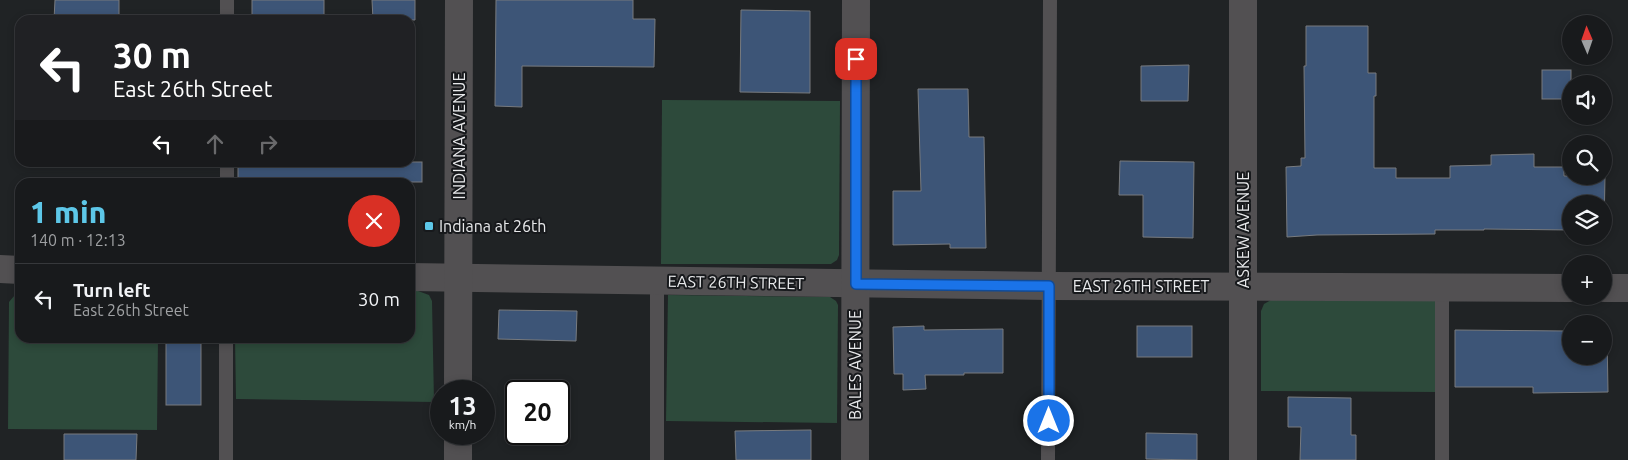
<!DOCTYPE html>
<html lang="en">
<head>
<meta charset="utf-8">
<style>
  body { margin:0; font-family:Ubuntu,sans-serif; background:#212325; color:#f1f3f6; height:100vh; display:flex; flex-direction:column; font-size:19px; white-space:nowrap }
  * { box-sizing:border-box; margin:0 }
  p { font-size:16px; color:#9fa1a3 }
  .icon { flex:none; width:28px; height:28px; fill:none; stroke:currentColor; stroke-width:2; stroke-linecap:round; stroke-linejoin:round }
  .map { position:relative; flex:1; overflow:hidden }
  .panel { position:absolute; left:15px; top:178px; width:400px; height:165px; display:flex; flex-direction:column; background:#181a1c; border-radius:15px; box-shadow:0 2px 8px #0003,0 0 0 1px #36383b }
  .panel>* { flex:none }
  .hud { position:absolute; left:15px; top:15px; width:400px; height:152px; border-radius:15px; box-shadow:0 2px 8px #0003,0 0 0 1px #36383b; background:#202124; color:#fff; overflow:hidden }
  .needle { width:32px; rotate:358deg }
  .tools { position:absolute; left:1562px; top:15px; display:grid; gap:10px }
  .tools a { display:grid; place-items:center; width:50px; height:50px; border-radius:50%; background:#181a1c; box-shadow:0 2px 8px #0003,0 0 0 1px #36383b; font-size:25px }
  .speed { position:absolute; left:430px; top:380px; display:flex; gap:10px; font-size:25px; font-weight:700; text-align:center }
  .speed>* { display:grid; place-content:center; width:65px; height:65px; border-radius:50%; background:#181a1c; box-shadow:0 2px 8px #0003,0 0 0 1px #36383b; line-height:1 }
  .speed small { font-size:12px; font-weight:400 }
  .speed .limit { border:2px solid #111; border-radius:8px; background:#fff; color:#111 }
  .pin { position:absolute; display:grid; place-items:center; width:42px; height:42px; color:#fff; margin:-21px; border-radius:10px; box-shadow:0 2px 8px #0006 }
  .me { position:absolute; width:55px; margin:-28px; rotate:0deg; stroke-linejoin:round; filter:drop-shadow(0 0 4px #0008) }
  .turn { display:flex; align-items:center; gap:18px; height:105px; padding:0 15px; font-size:22px }
  .turn .icon { width:65px; height:65px; stroke-width:2.5 }
  .turn b { display:block; font-size:35px; line-height:42px }
  .lanes { display:flex; align-items:center; height:48px; padding:0 15px; background:#0003; justify-content:center; gap:25px; direction:ltr }
  .lanes .off { opacity:.35 }
  .round { display:grid; place-items:center; flex:none; width:52px; height:52px; border-radius:26px; background:#212325 }
  .head { display:flex; align-items:center; justify-content:space-between; height:85px; padding:0 15px }
  h1 { font-size:30px; font-weight:800; line-height:38px; color:#5dc7e8 }
  ul { padding:0; list-style:none }
  li { display:flex; align-items:center; gap:15px; height:70px; padding:0 15px; border-top:1px solid #36383b }
  li div { flex:1 }
  li b { display:block; font-size:19px }
  li em { font-style:normal }
  .map>svg:first-child { display:block }
</style>
</head>
<body>
<div class="map">
<svg width="1628" height="460" viewBox="0 0 1628 460">
  <rect width="100%" height="100%" fill="#202325"/>
  <g fill="#2d4a3b">
    <polygon points="662,100 840,101 839,255 837,260 831,264 661,264"/>
    <polygon points="20,289 20,338 158,338 157,430 8,429 9,302"/>
    <polygon points="410,291 418,291 429,295 432,301 434,402 236,399 235,338 410,338"/>
    <polygon points="668,295 830,297 836,301 838,305 837,423 666,421"/>
    <polygon points="1271,300 1436,301 1436,392 1261,391 1261,311 1264,304"/>
  </g>
  <g fill="#3d5577" stroke="#787b7f">
    <polygon points="55,0 119,0 119,20 54,20"/>
    <rect x="252" y="0" width="72" height="20"/>
    <polygon points="372,0 415,0 415,20 373,20"/>
    <polygon points="496,0 633,0 633,19 655,19 654,67 522,66 522,107 495,106"/>
    <polygon points="741,10 810,11 810,93 740,92"/>
    <polygon points="1306,26 1368,26 1368,73 1376,73 1376,96 1374,96 1374,168 1396,168 1396,178 1450,178 1450,166 1491,165 1491,155 1534,154 1534,167 1564,167 1564,176 1605,176 1604,230 1604,204 1571,204 1571,230 1484,229 1484,230 1435,230 1435,234 1317,235 1287,237 1286,167 1301,166 1301,158 1305,158 1304,66 1306,66"/>
    <polygon points="1189,65 1188,101 1141,101 1141,66"/>
    <rect x="1542" y="70" width="29" height="29"/>
    <polygon points="918,89 968,89 969,137 984,137 986,248 950,248 950,244 893,245 893,191 921,191"/>
    <polygon points="1120,161 1194,162 1193,238 1143,237 1143,195 1119,195"/>
    <rect x="238" y="162" width="184" height="20"/>
    <polygon points="499,310 577,311 576,341 498,339"/>
    <polygon points="924,326 924,330 1003,329 1003,373 964,373 964,375 925,375 926,389 903,390 903,374 894,374 893,327"/>
    <rect x="1137" y="326" width="55" height="31"/>
    <polygon points="1455,330 1567,331 1567,333 1571,333 1571,356 1604,356 1604,333 1607,333 1608,392 1533,393 1533,387 1455,387"/>
    <rect x="166" y="338" width="35" height="67"/>
    <polygon points="1288,397 1351,398 1351,435 1356,435 1356,460 1300,460 1301,427 1288,427"/>
    <polygon points="811,430 811,460 736,460 735,431"/>
    <polygon points="1146,433 1197,434 1197,460 1146,459"/>
    <polygon points="64,434 137,434 136,460 64,460"/>
  </g>
  <g fill="none" stroke-linecap="round" stroke-linejoin="round">
    <g stroke="#525052" stroke-width="14">
      <polyline points="227,20 227,0"/>
      <polyline points="227,182 227,162"/>
      <polyline points="226,460 226,338"/>
      <polyline points="657,460 657,281"/>
      <polyline points="1048,460 1050,0"/>
      <polyline points="1442,460 1442,287"/>
    </g>
    <g stroke="#525052" stroke-width="28">
      <polyline points="0,269 20,270"/>
      <polyline points="410,277 1049,286 1571,288"/>
      <polyline points="1604,288 1628,288"/>
      <polyline points="855,460 856,0"/>
      <polyline points="1243,460 1243,0"/>
    </g>
    <g stroke="#525052" stroke-width="28">
      <polyline points="458,391 459,0"/>
      <polyline points="458,434 458,460"/>
    </g>
  </g>
  <g fill="none" stroke-linecap="round" stroke-linejoin="round">
    <g stroke="#114b97" stroke-width="12">
      <polyline id="route" points="856,59 856,284 1049,286 1049,421"/>
    </g>
    <use href="#route" stroke="#1a73e8" stroke-width="9"/>
  </g>
  <rect fill="#5dc7e8" stroke="#17191c" stroke-width="2" x="424" y="221" width="10" height="10" rx="2.5"/>
  <g text-anchor="middle" dominant-baseline="central" stroke-width="4" stroke-linejoin="round" paint-order="stroke">
    <g font-size="16" fill="#e8e9eb" stroke="#17191c">
      <text transform="translate(459 136) rotate(-90)">INDIANA AVENUE</text>
      <text transform="translate(1243 230) rotate(-90)">ASKEW AVENUE</text>
      <text transform="translate(736 282) rotate(1)">EAST 26TH STREET</text>
      <text x="1141" y="286">EAST 26TH STREET</text>
      <text transform="translate(855 365) rotate(-90)">BALES AVENUE</text>
    </g>
    <g font-size="16" fill="#e8e9eb" stroke="#17191c" text-anchor="start">
      <text x="439" y="226">Indiana at 26th</text>
    </g>
  </g>
</svg>
<div class="tools">
<a><svg class="needle" viewBox="-14 -14 28 28"><path d="M0-13l5 13h-10z" fill="#e53935"/><path d="M0 13l5-13h-10z" fill="#9fa1a3"/></svg></a>
<a><svg class="icon" aria-label="sound" viewBox="0 0 24 24"><path d="M4 9h4l5-4v14l-5-4H4zM17 9q2 3 0 6"/></svg></a>
<a><svg class="icon" aria-label="search" viewBox="0 0 24 24"><circle cx="10" cy="10" r="6"/><path d="M15 15l6 6"/></svg></a>
<a><svg class="icon" aria-label="layers" viewBox="0 0 24 24"><path d="M12 4l9 5-9 5-9-5zM3 14l9 5 9-5"/></svg></a>
<a>+</a>
<a>−</a>
</div>
<div class="speed"><div>13<small>km/h</small></div><div class="limit">20</div></div>
<div class="pin" style="left:856px;top:59px;background:#d93025"><svg class="icon" aria-label="arrive" viewBox="0 0 24 24"><path d="M6 21V4h12l-3 4 3 4H6"/></svg></div>
<svg class="me" style="left:1049px;top:421px" viewBox="-20 -20 40 40"><circle r="17" fill="#1a73e8" stroke="#fff" stroke-width="3"/><path d="M0-11L8 9 0 5-8 9z" fill="#fff"/></svg>
<div class="hud">
<div class="turn"><svg class="icon" aria-label="left" viewBox="0 0 24 24"><path d="M17 20v-9H6M10 6l-5 5 5 5"/></svg><div><b>30 m</b>East 26th Street</div></div>
<div class="lanes"><svg class="icon" aria-label="left" viewBox="0 0 24 24"><path d="M17 20v-9H6M10 6l-5 5 5 5"/></svg><svg class="icon off" aria-label="ahead" viewBox="0 0 24 24"><path d="M12 20V5M6 11l6-6 6 6"/></svg><svg class="icon off" aria-label="right" viewBox="0 0 24 24"><path d="M7 20v-9h11M14 6l5 5-5 5"/></svg></div>
</div>
<section class="panel">
<div class="head"><div><h1>1 min</h1><p>140 m · 12:13</p></div><a class="round" style="background:#d93025;color:#fff"><svg class="icon" aria-label="close" viewBox="0 0 24 24"><path d="M6 6l12 12M18 6L6 18"/></svg></a></div>
<ul>
<li><svg class="icon" aria-label="left" viewBox="0 0 24 24"><path d="M17 20v-9H6M10 6l-5 5 5 5"/></svg><div><b>Turn left</b><p>East 26th Street</p></div><em>30 m</em></li>
</ul>
</section>
</div>
</body>
</html>
